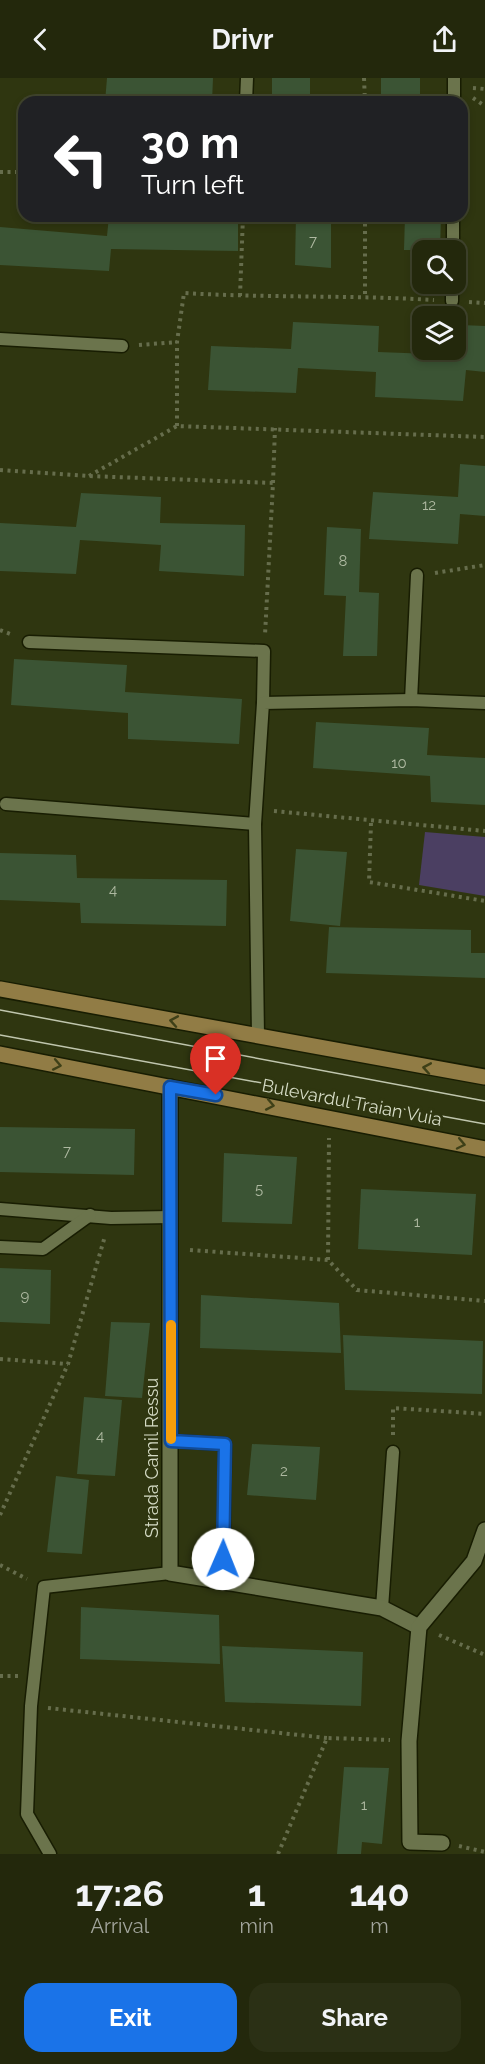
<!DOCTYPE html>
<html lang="en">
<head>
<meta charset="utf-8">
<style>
  body { margin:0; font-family:Raleway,sans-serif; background:#2b3015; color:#f1f3f6; height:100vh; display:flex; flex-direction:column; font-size:22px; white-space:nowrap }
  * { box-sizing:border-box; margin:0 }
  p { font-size:20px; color:#a3a69d }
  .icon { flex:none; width:33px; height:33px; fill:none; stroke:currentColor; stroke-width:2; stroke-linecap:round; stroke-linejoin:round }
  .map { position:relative; height:1776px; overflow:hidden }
  .drawer { display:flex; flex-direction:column; background:#23280c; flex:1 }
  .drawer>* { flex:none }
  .guide { position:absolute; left:18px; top:18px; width:450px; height:126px; border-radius:18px; box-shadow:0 3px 9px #0003,0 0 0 2px #40442d; background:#202124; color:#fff; overflow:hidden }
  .fabs { position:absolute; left:412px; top:162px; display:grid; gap:12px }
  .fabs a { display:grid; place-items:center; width:54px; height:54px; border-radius:12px; background:#23280c; box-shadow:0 3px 9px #0003,0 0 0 2px #40442d; font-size:30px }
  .pin { position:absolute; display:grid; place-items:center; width:51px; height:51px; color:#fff; margin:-62px -26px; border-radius:50% 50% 50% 0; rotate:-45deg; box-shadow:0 0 6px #0007 }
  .pin .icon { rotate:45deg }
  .me { position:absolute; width:66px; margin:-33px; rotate:1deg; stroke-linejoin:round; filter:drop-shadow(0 0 4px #0008) }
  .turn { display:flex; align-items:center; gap:21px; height:126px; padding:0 24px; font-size:27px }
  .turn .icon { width:78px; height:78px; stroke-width:2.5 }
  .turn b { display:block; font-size:42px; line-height:51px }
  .eta { display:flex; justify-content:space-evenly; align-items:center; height:102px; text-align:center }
  .eta b { font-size:36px; font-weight:700; line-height:42px }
  .primary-button { display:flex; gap:12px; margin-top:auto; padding:12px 24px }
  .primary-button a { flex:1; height:69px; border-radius:18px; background:#1a73e8; color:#fff; font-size:24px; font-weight:700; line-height:69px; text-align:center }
  .primary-button a+a { background:#2b3015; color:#f1f3f6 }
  header { display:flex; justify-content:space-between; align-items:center; height:78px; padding:0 24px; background:#23280c; font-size:27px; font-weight:700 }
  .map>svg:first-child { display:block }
</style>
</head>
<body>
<header><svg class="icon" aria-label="back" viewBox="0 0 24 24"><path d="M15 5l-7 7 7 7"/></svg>Drivr<svg class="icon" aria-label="share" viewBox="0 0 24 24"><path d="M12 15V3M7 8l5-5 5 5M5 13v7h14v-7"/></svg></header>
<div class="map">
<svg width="485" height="1776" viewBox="0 0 485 1776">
  <rect width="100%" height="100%" fill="#2f3610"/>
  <polygon fill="#4b3f62" points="425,754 485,759 485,818 419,807"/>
  <g fill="#3b5434">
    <polygon points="107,0 213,0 212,24 105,24"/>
    <rect x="272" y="0" width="38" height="24"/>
    <rect x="381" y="0" width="39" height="24"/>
    <polygon points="109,138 238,138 238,173 111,171 109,193 0,187 0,149 107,158"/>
    <polygon points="296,138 331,138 331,190 295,187"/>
    <polygon points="405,138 441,138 440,172 404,172"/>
    <polygon points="293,244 379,248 378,274 458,277 461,247 485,248 485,294 466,292 463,323 375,319 376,294 298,290 296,315 208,312 211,268 291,271"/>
    <polygon points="460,386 485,388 485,438 460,436 458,466 369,461 373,414 458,419"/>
    <polygon points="81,415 161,419 160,445 245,447 244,498 159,493 161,467 80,462 76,496 0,493 0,445 76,449"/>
    <polygon points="327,449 361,451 359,514 379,515 377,578 343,578 346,518 324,517"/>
    <polygon points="14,581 127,587 125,614 242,621 239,666 128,661 128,635 11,627"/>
    <polygon points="316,644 429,650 427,677 485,680 485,727 431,724 430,698 313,690"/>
    <polygon points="296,771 347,774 340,848 290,843"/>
    <polygon points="0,775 76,777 77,800 227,802 226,848 81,845 80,825 0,822"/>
    <polygon points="329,849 471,852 471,875 485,875 485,900 326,895"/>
    <polygon points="0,1049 135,1051 134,1097 0,1094"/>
    <polygon points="224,1075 297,1079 292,1146 222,1144"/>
    <polygon points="361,1111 476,1116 472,1177 358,1171"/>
    <polygon points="0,1190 51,1192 50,1246 0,1244"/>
    <polygon points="201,1217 339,1225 341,1275 200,1270"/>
    <polygon points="111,1244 150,1245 142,1320 105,1318"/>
    <polygon points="343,1257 483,1263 482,1316 345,1312"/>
    <polygon points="84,1319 122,1322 115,1398 77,1396"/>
    <polygon points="252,1366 320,1369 316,1422 247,1417"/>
    <polygon points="56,1398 89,1402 82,1476 47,1474"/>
    <polygon points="81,1529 219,1537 220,1586 80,1581"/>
    <polygon points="222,1568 363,1574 361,1628 225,1624"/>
    <polygon points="344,1689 389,1690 382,1766 362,1764 361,1776 337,1776"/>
  </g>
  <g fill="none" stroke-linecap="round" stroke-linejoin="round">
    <g stroke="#181d02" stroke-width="15">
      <g id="lane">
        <polyline points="246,24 247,0"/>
        <polyline points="454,24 454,0"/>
        <polyline points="453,172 453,138"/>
        <polyline points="452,223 452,206"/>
        <polyline points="0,261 122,268"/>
        <polyline points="29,564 264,573 263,625"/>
        <polyline points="411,622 417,497"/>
        <polyline points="6,726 255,746"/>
        <polyline points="258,958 255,746 263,625 411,622 485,625"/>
        <polyline points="0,1131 111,1140 171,1139"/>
        <polyline points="0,1169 43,1171 90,1137"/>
        <polyline points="171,1363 225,1366 223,1505"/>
        <polyline points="382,1530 393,1374"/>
        <polyline points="50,1776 27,1736 31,1628 44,1509 170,1495"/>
      </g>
    </g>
    <g stroke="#181d02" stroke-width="18">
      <g id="street">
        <polyline points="170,1009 170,1495 382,1530 419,1549"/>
        <polyline points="442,1765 410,1764 409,1663 419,1549 474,1483 485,1452"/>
      </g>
    </g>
    <g stroke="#181d02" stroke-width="18">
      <g id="secondary">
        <polyline points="0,911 485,999"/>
        <polyline points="0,976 485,1071"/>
      </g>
    </g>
    <g stroke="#666d4c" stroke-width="4" stroke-dasharray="3 4.5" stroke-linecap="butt">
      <polyline points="364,0 365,24"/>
      <polyline points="473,10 485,11"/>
      <polyline points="473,20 485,28"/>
      <polyline points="0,94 24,94"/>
      <polyline points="365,138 365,218"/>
      <polyline points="240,218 243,138"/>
      <polyline points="469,224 485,225"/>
      <polyline points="139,267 177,264"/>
      <path d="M177 348V264L184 215C268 220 351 217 434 222"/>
      <polyline points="0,392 89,398 273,405 265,557"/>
      <polyline points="89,398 177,348 485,359"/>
      <polyline points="273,405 275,350"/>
      <polyline points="435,495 485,487"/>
      <polyline points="0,552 13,557"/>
      <polyline points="274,733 485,753"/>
      <polyline points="371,745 369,804 485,823"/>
      <polyline points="190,1172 328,1182 357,1212 485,1223"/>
      <polyline points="328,1182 329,1060"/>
      <polyline points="0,1281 68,1286"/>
      <polyline points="393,1357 393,1330 485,1336"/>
      <polyline points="0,1437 68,1286 105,1158"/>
      <polyline points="0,1487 27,1501"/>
      <polyline points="439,1557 485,1577"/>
      <polyline points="0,1598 18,1598"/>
      <polyline points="48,1630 327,1660"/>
      <polyline points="459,1768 485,1774"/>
      <polyline points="278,1776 327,1660 390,1662"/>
    </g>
    <use href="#lane" stroke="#6b744c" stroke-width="12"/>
    <use href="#street" stroke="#6b744c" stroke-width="15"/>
    <use href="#secondary" stroke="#917c45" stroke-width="15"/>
    <g stroke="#c0c6ae" stroke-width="1.5">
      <polyline points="0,932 485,1023"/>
      <polyline points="0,957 485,1046"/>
    </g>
  </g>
  <defs><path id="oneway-chevron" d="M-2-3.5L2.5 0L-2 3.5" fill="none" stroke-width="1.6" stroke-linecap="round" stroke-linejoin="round" transform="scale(1.5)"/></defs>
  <g stroke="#3e4018">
    <use href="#oneway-chevron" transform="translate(174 943) rotate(-170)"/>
    <use href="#oneway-chevron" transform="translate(57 987) rotate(11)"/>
    <use href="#oneway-chevron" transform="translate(427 990) rotate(-170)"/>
    <use href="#oneway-chevron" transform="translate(270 1027) rotate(11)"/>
    <use href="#oneway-chevron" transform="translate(461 1066) rotate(12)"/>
  </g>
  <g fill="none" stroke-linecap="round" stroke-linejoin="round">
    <g stroke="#114b97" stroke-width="15">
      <polyline id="route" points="216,1017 170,1009 171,1363 225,1366 223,1481"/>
    </g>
    <use href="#route" stroke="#1a73e8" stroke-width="10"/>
    <polyline stroke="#f59e0b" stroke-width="10" points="171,1247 171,1361"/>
  </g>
  <g text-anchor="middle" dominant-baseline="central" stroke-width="6" stroke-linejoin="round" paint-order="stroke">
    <g font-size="15" fill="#aeb9a1">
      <text x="313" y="163">7</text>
      <text x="429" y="427">12</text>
      <text x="343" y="483">8</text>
      <text x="399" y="685">10</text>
      <text x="113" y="812">4</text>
      <text x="67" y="1073">7</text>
      <text x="259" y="1111">5</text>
      <text x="417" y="1144">1</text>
      <text x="25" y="1218">9</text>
      <text x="100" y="1358">4</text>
      <text x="284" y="1393">2</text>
      <text x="364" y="1727">1</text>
    </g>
    <g font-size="18" fill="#d5dbc5" stroke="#2f3610">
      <text transform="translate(352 1024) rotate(11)">Bulevardul Traian Vuia</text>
      <text transform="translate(151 1380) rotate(-90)">Strada Camil Ressu</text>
    </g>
  </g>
</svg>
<div class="fabs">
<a><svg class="icon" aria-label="search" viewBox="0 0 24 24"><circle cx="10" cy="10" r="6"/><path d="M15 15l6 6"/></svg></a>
<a><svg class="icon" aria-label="layers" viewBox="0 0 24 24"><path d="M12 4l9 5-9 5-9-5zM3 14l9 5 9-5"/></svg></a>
</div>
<div class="pin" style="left:216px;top:1017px;background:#d93025"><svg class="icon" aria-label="arrive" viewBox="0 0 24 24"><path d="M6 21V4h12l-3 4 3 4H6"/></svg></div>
<svg class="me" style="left:223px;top:1481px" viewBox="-20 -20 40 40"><circle r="19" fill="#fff"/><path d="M0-13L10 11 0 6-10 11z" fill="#1a73e8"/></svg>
<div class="guide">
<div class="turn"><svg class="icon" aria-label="left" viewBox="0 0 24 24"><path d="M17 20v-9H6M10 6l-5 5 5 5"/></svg><div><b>30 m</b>Turn left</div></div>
</div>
</div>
<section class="drawer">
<div class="eta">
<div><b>17:26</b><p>Arrival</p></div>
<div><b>1</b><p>min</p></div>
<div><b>140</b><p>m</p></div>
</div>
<div class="primary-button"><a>Exit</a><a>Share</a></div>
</section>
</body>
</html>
